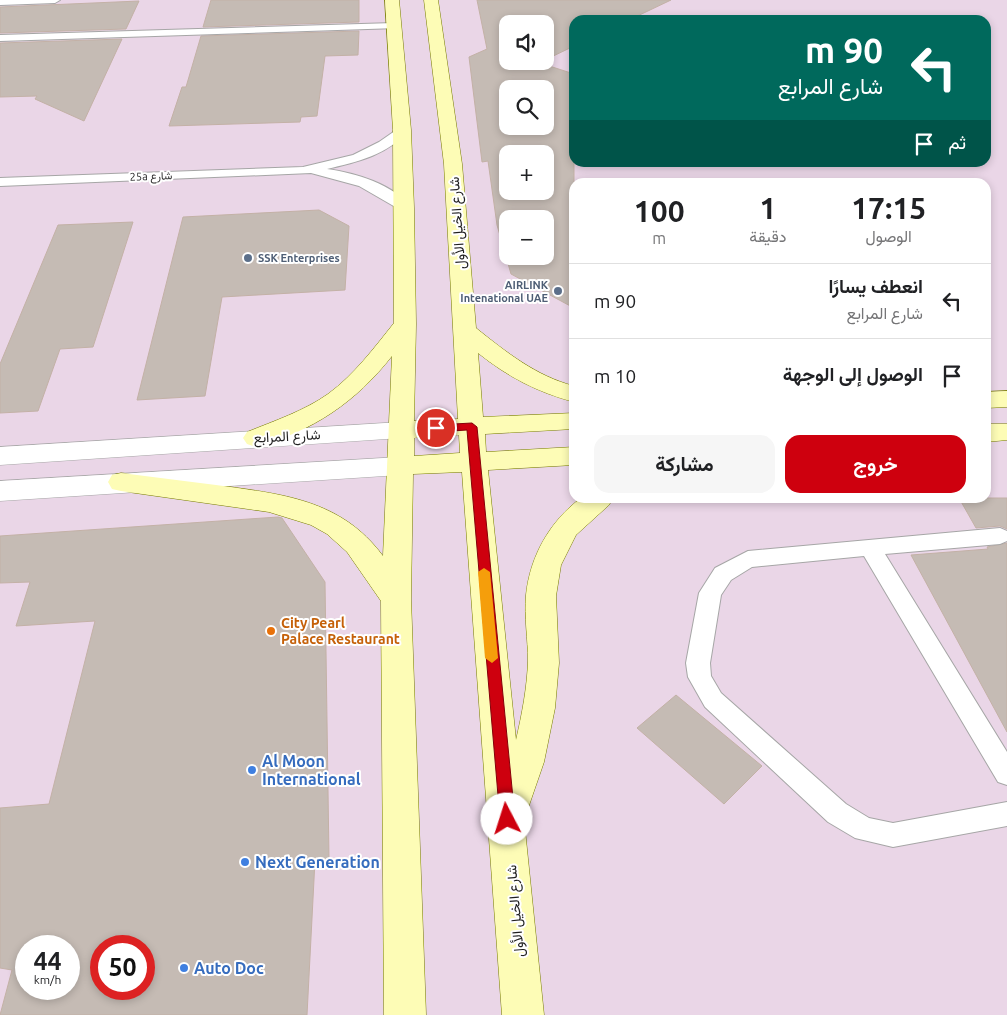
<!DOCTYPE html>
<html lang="ar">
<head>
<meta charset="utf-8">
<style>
  body { margin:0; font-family:Ubuntu,Vazirmatn,sans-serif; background:#f6f6f6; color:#202124; direction:rtl; height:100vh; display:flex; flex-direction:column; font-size:19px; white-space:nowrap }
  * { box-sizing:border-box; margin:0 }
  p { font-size:16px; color:#757577 }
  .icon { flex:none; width:28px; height:28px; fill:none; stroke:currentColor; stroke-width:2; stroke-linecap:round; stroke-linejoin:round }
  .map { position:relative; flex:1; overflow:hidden; direction:ltr }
  .sheet { position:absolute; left:569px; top:178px; width:422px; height:325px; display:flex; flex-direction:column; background:#fff; border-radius:15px; box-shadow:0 2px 8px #0003; direction:rtl }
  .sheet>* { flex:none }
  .top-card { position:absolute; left:569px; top:15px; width:422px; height:152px; border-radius:15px; box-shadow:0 2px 8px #0003; direction:rtl; background:#00695c; color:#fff; overflow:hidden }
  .fabs { position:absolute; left:499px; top:15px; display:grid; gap:10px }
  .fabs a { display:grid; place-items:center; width:55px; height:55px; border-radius:10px; background:#fff; box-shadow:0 2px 8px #0003; font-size:25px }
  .speed { position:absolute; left:15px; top:935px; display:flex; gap:10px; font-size:25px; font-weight:700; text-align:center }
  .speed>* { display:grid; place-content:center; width:65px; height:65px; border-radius:50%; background:#fff; box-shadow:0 2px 8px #0003; line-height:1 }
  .speed small { font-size:12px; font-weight:400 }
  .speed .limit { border:8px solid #d22; background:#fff; color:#111 }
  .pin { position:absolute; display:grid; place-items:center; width:42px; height:42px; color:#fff; margin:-21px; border:2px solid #fff; border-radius:50%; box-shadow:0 1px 5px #0007 }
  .me { position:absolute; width:55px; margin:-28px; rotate:355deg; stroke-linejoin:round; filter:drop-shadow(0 0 4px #0008) }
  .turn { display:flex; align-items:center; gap:18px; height:105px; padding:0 25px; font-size:22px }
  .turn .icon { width:65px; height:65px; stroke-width:2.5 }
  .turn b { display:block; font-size:35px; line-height:42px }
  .then { display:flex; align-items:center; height:48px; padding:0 25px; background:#0003; gap:10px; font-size:19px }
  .eta { display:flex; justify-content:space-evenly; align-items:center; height:85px; text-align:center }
  .eta b { font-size:30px; font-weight:700; line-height:35px }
  .action { display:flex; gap:10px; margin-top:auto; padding:10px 25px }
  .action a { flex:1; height:58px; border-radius:15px; background:#ce000e; color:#fff; font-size:20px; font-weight:700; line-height:58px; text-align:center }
  .action a+a { background:#f6f6f6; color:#202124 }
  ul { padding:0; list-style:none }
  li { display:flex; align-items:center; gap:15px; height:75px; padding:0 25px; border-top:1px solid #e0e0e0 }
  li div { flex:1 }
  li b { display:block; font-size:19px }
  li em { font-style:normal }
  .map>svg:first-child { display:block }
</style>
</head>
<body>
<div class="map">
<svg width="1007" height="1015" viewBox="0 0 1007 1015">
  <rect width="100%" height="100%" fill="#f0ece5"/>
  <path fill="#ead6e7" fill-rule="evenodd" d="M0 0H1007V1015H0ZM574 20H986V162H574ZM508 24H545V61H508ZM508 89H545V126H508ZM508 154H545V191H508ZM574 182H986V498H574ZM508 219H545V256H508ZM26 946H69V989H26ZM101 946H144V989H101Z"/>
  <g fill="#c5bbb4" stroke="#c3b1a6" fill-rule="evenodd">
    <polygon points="211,0 359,0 359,22 203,27"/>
    <path d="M477 0H671L629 20H574V46L545 60V24H508V61H543L540 63 574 74V308L511 274 497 225 488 161 482 162 469 57 487 49ZM508 89H545V126H508ZM508 154H545V191H508ZM508 219H545V256H508Z"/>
    <polygon points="139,1 126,29 0,33 0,7"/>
    <polygon points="359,31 358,55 325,56 317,116 301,117 300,122 169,126 182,87 186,87 201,36"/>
    <polygon points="122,39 84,121 35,99 37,96 0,97 0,43"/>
    <polygon points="319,210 349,226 345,290 222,297 205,396 137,400 183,217"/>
    <polygon points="133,222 93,347 60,349 38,411 0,413 0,364 58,225"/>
    <polygon points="959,498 1007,498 1007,529 1000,526 976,528"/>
    <path d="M278 517 282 518 325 582 329 859 315 860 307 1015H0L12 970 0 968V808L49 804 95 621 16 626 30 582 0 583V536ZM26 946H69V989H26ZM101 946H144V989H101Z"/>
    <polygon points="1007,543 1007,732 911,555 988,549 987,547"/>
    <polygon points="676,695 762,766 724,804 637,728"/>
  </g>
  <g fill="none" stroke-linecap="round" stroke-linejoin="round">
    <g stroke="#a6a6a6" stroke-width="2">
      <g id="service">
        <polygon points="0,0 60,0 55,3 0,5"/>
        <polygon points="394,23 398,24 398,28 0,41 0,35"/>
        <path d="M402 126 408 130C389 155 356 162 327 169 355 173 394 184 411 208L404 212 359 186 311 173 0 186V178L303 167 353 155 379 142Z"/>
        <polygon points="1000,528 1007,531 1007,541 1000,544 885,554 1007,752 1007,785 998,782 864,556 752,567 731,580 721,595 710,663 711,676 721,693 846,804 869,818 893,823 1007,802 1007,826 893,847 855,838 828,822 705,707 688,677 686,663 699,593 715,568 748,551"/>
      </g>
    </g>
    <g stroke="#a6a6a6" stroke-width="1">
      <g id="tertiary">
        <polygon points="401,422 410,424 414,430 410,436 401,438 0,465 0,447"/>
        <polygon points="400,457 409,460 413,466 409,472 400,475 0,501 0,481"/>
      </g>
    </g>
    <g stroke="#777c00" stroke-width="1">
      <g id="secondary">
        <path d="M385 0H399L411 130 414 208 416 324 414 421 458 419 444 164 424 0H438L462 164 476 328C506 352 536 376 574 386V402C537 392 508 377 478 353L483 417 574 413V429L485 434 486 452 574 447V465L488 470 516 740C522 714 527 688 528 661 528 639 524 617 526 595 530 556 550 521 581 498H613L609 505 576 535 561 565 556 596 559 663 555 708 544 762 524 820 544 1015H502L462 472 413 474 411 599 426 1015H384L381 601 347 552 327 534 311 525 269 512 121 491 112 489 108 482 112 475 121 473C153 477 184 481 216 485 281 494 341 499 383 556L392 356C356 402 313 431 256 447L247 444 243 438 247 432C274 421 304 411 328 394 354 375 374 348 394 323L393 130ZM459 435 460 453 414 456V438Z"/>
        <polygon points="1007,391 1007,407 986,408 986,392"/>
        <polygon points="986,424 1007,424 1007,440 986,442"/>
      </g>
    </g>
    <use href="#service" fill="#fff" fill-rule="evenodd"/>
    <use href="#tertiary" fill="#fff" fill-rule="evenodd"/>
    <use href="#secondary" fill="#fdfcb6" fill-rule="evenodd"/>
  </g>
  <polygon fill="#ce000e" stroke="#860009" points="472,423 477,427 515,819 512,824 507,826 502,824 500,819 467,430 436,432 431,428 436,425"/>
  <polygon fill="#f59e0b" points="484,568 490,572 498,658 492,663 485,658 478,572"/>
  <g fill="#5c6f8a" stroke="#fff" stroke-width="2">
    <circle cx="248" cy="258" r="5"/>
    <circle cx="558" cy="291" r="5"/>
  </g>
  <circle fill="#e8710a" stroke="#fff" stroke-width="2" cx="271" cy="631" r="5"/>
  <g fill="#3f7fe0" stroke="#fff" stroke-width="2">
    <circle cx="252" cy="770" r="5"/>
    <circle cx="245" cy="862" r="5"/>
    <circle cx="184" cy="968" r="5"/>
  </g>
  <g text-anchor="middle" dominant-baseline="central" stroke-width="4" stroke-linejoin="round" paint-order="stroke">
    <g font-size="11" fill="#1f1f1f" stroke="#fff">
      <text transform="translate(151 176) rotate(-2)">25a شارع</text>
    </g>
    <g font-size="11" font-weight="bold" fill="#4e5e75" stroke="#fff" text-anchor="start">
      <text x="258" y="258">SSK Enterprises</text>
      <text x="548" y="285" text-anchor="end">AIRLINK<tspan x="548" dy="13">Intenational UAE</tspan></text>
    </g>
    <g font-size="14" fill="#1f1f1f" stroke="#fff">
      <text transform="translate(457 223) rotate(-94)">شارع الخيل الأول</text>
      <text transform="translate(287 436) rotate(-3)">شارع المرابع</text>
      <text transform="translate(515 911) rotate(-95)">شارع الخيل الأول</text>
    </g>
    <g font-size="14" font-weight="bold" fill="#c56008" stroke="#fff" text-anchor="start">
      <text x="281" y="623">City Pearl<tspan x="281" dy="16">Palace Restaurant</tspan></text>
    </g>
    <g font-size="16" font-weight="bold" fill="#366cbe" stroke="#fff" text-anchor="start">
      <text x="262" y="761">Al Moon<tspan x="262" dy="18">International</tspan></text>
      <text x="255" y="862">Next Generation</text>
      <text x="194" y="968">Auto Doc</text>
    </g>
  </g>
</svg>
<div class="fabs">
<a><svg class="icon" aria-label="sound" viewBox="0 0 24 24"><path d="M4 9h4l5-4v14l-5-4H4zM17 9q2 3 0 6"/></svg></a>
<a><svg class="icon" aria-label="search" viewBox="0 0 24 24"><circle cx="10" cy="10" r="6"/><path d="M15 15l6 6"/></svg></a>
<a>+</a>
<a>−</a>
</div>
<div class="speed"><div>44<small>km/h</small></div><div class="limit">50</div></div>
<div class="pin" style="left:436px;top:428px;background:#d93025"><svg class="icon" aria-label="arrive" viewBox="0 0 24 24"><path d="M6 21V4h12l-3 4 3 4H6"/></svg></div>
<svg class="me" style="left:507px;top:819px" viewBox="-20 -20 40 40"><circle r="19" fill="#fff"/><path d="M0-13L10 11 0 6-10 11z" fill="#ce000e"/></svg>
<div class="top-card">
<div class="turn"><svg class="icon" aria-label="left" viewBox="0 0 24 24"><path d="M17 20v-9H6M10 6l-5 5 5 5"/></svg><div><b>90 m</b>شارع المرابع</div></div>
<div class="then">ثم<svg class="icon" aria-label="arrive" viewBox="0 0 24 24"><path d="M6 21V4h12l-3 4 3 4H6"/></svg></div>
</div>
<section class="sheet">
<div class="eta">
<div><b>17:15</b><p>الوصول</p></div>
<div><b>1</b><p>دقيقة</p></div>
<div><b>100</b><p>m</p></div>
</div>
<ul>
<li><svg class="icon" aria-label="left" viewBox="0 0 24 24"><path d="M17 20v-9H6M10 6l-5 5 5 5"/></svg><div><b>انعطف يسارًا</b><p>شارع المرابع</p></div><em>90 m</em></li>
<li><svg class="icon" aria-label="arrive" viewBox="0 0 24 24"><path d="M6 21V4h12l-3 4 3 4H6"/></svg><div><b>الوصول إلى الوجهة</b></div><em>10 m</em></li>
</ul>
<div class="action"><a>خروج</a><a>مشاركة</a></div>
</section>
</div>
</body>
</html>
